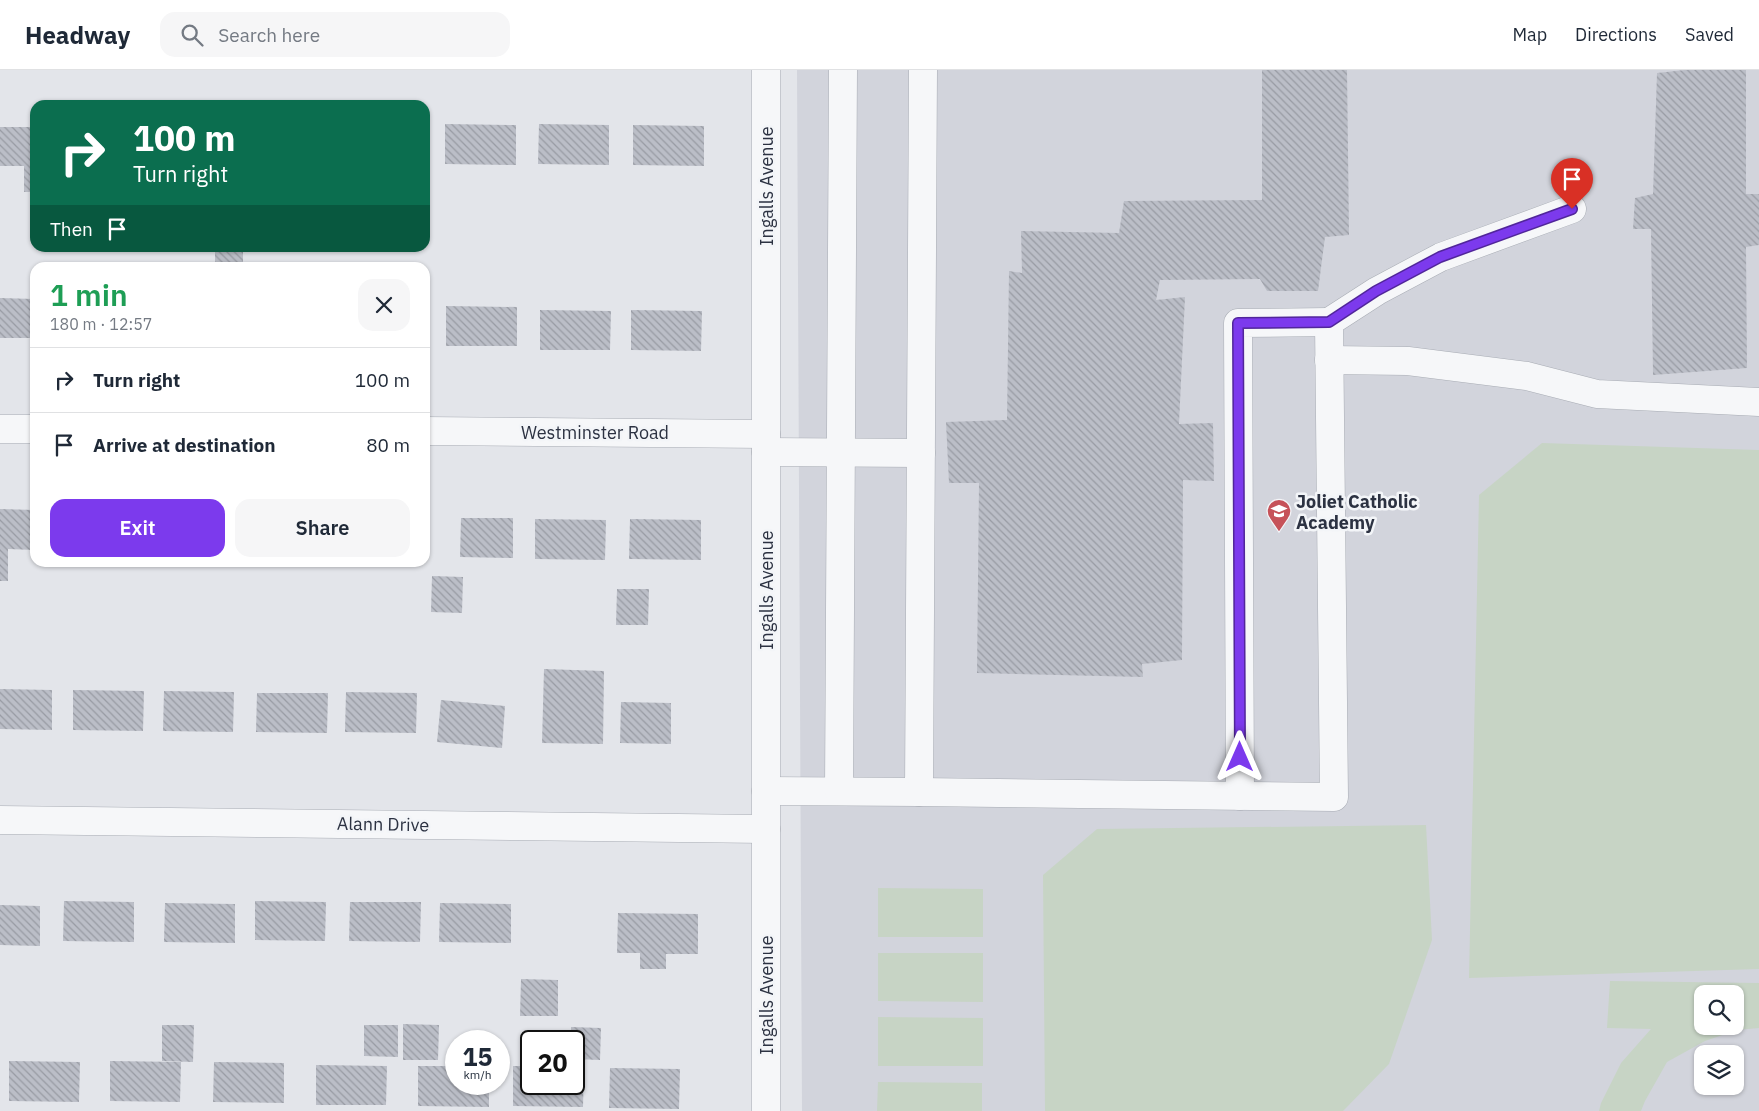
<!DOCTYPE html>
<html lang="en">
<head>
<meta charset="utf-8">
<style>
  body { margin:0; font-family:"IBM Plex Sans",sans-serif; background:#f6f6f7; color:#1f2937; height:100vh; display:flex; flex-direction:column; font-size:19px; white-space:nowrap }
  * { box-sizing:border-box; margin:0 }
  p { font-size:16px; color:#747a83 }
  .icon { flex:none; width:28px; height:28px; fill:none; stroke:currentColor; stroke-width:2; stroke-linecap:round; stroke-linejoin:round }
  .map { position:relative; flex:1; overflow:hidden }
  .drawer { position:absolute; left:30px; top:192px; width:400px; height:305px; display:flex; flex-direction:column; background:#fff; border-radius:15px; box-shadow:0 1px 4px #0004 }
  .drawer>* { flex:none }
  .banner { position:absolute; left:30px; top:30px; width:400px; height:152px; border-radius:15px; box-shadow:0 1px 4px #0004; background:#0b6e4f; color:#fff; overflow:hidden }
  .buttons { position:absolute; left:1694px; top:915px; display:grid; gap:10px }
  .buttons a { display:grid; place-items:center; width:50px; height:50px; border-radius:10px; background:#fff; box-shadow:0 1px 4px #0004; font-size:25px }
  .speed { position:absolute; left:445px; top:960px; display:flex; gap:10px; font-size:25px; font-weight:700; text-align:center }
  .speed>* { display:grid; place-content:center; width:65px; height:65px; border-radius:50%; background:#fff; box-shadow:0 1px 4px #0004; line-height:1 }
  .speed small { font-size:12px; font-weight:400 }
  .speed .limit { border:2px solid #111; border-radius:8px; background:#fff; color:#111 }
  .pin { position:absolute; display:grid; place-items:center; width:42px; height:42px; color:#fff; margin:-51px -21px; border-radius:50% 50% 50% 0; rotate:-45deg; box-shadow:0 0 5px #0007 }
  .pin .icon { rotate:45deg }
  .me { position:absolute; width:55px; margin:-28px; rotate:0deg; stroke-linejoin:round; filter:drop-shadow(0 0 4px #0008) }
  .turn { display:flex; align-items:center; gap:18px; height:105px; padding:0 20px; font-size:22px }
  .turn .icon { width:65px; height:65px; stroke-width:2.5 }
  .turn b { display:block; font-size:35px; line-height:42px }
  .then { display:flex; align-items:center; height:48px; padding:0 20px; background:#0003; gap:10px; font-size:19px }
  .round { display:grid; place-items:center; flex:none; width:52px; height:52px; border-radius:15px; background:#f6f6f7 }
  .headline { display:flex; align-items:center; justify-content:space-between; height:85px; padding:0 20px }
  h1 { font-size:30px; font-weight:600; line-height:38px; color:#1e9e55 }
  .primary-button { display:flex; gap:10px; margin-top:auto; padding:10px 20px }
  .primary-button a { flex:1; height:58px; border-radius:15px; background:#7c3aed; color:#fff; font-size:20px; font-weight:600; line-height:58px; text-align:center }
  .primary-button a+a { background:#f6f6f7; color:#1f2937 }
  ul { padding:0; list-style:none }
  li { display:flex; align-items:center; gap:15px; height:65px; padding:0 20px; border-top:1px solid #e0e1e3 }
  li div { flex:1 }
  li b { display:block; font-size:19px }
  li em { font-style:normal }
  header { display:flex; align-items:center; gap:30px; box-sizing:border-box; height:70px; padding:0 25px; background:#fff; border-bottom:1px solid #e0e1e3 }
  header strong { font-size:24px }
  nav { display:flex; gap:28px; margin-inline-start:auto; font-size:18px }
  .search { width:350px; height:45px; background:#f6f6f7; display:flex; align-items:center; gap:12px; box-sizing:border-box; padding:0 18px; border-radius:15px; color:#747a83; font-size:19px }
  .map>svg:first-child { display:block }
</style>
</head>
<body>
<header>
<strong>Headway</strong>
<div class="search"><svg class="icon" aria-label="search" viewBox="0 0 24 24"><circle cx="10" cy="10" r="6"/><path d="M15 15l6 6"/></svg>Search here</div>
<nav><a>Map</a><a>Directions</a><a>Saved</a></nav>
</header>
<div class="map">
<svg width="1759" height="1041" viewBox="0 0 1759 1041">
  <defs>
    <pattern id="building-back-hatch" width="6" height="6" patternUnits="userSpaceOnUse" patternTransform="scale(1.25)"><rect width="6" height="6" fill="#bbbec7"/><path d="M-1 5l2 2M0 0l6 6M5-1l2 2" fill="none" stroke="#989ba3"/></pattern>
  </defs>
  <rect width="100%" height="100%" fill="#e3e5ea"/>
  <path fill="#d2d4dc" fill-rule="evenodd" d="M797 0H1759V1041H802ZM1702 924H1735V956H1702ZM1702 984H1735V1016H1702Z"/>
  <g fill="#c7d4c5" fill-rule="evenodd">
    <polygon points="1542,373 1759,380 1759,899 1469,908 1479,425"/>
    <polygon points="1426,755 1432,870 1389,994 1343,1041 1045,1041 1043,805 1097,759"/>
    <polygon points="878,818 983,819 983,867 878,867"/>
    <polygon points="878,883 983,883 983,932 878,931"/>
    <path d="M1610 911 1759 913V958L1737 960 1705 971 1667 992 1645 1031 1641 1041H1599L1601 1033 1621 993 1651 959 1607 958ZM1702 924H1735V956H1702Z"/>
    <polygon points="878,947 983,948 983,996 878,996"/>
    <polygon points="878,1012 982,1013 982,1041 877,1041"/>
  </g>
  <g fill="url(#building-back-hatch)">
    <polygon points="1262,0 1347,0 1349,165 1325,167 1318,221 1267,221 1260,209 1160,210 1156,230 1185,227 1179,354 1213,353 1214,411 1183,410 1182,590 1142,594 1143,607 977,603 979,413 949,413 946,352 1007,350 1009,201 1022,203 1021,161 1119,163 1124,131 1262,130"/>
    <polygon points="1685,0 1746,0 1746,124 1759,124 1759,175 1746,177 1747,298 1653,305 1651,159 1633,159 1635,128 1653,124 1657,3"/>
    <polygon points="445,54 516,55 516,95 445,94"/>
    <polygon points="539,54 609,55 609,95 538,94"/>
    <polygon points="633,55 704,56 704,96 633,95"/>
    <polygon points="0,57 35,57 35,122 24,122 24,96 0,96"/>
    <rect x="215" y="178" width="28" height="20"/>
    <polygon points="0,228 35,229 35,268 0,268"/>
    <polygon points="446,236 517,237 517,276 446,276"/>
    <polygon points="540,240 611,241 610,280 540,280"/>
    <polygon points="631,240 702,241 701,281 631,280"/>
    <polygon points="0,439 35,440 35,480 8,479 8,511 0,511"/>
    <polygon points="461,448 513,448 513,488 460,487"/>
    <polygon points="535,449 606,450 605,490 535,489"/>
    <polygon points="630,449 701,450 701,490 629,489"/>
    <polygon points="432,506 463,507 462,543 431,542"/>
    <polygon points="617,519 649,519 648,555 616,555"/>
    <polygon points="544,599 604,601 603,674 542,673"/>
    <polygon points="0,619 52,620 52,660 0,659"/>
    <polygon points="73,620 144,621 143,661 73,660"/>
    <polygon points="164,621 234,622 233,662 163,661"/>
    <polygon points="346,622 417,623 416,663 345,662"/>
    <polygon points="257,623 328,623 327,663 256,662"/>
    <polygon points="441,630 505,636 502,678 437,672"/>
    <polygon points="621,632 671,633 671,674 620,673"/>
    <polygon points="64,831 134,832 134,872 63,871"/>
    <polygon points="255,831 326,832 325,871 255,870"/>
    <polygon points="350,832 421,832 420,872 349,871"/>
    <polygon points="165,833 235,834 235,873 164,872"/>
    <polygon points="440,833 511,834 511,873 439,872"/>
    <polygon points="0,835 40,836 40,876 0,875"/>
    <polygon points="618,843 698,844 698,884 666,884 666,899 640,899 640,883 617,883"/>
    <polygon points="521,909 558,910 558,946 520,946"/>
    <polygon points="403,954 439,955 438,990 403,990"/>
    <polygon points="162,955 194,955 193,992 162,991"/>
    <polygon points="364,955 398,955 398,987 364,986"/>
    <polygon points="571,957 601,958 600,990 574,989 574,971 571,971"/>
    <polygon points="9,991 80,992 79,1032 9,1031"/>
    <polygon points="110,991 181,992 180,1032 110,1031"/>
    <polygon points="214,992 284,993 284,1033 213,1032"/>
    <polygon points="316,995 387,996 386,1035 316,1035"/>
    <polygon points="418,996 456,996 456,1014 489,1014 489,1037 418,1036"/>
    <polygon points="513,996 531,996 531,1014 574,1014 574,997 584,997 583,1037 513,1036"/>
    <polygon points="610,998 680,999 679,1039 609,1038"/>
  </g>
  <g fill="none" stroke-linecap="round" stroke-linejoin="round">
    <g stroke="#a8acb4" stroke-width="29">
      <g id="minor">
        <polyline points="1329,290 1408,291 1527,306 1597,324 1759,332"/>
        <polyline points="0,359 35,359"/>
        <polyline points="425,361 766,364"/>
        <polyline points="766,382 921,383"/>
        <polyline points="766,721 919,722 923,0"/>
        <polyline points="839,721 843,0"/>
        <polyline points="919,722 1334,727 1329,252 1377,221 1441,187 1572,139"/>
        <polyline points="1240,726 1238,253 1329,252"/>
        <polyline points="0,750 766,759"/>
        <polyline points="766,1041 766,0"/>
      </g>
    </g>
    <use href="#minor" stroke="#f6f7f9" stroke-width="28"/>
  </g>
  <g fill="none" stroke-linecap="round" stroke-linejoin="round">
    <g stroke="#51269a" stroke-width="12">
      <polyline id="route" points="1240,687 1238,253 1329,252 1376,221 1440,187 1572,139"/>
    </g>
    <use href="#route" stroke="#7c3aed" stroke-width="9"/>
  </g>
  <defs>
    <g id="school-pin" transform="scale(1.25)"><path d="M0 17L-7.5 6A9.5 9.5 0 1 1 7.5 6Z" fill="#c65259" stroke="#f3f5f8"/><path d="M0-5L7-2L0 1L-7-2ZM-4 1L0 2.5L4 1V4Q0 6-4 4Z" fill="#fff"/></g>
  </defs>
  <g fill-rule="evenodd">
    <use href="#school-pin" x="1279" y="441"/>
  </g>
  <g text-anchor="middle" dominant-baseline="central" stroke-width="5" stroke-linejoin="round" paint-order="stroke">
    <g font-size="18" fill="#2c3242" stroke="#f3f5f8">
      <text transform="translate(766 116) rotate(-90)">Ingalls Avenue</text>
      <text x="595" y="362">Westminster Road</text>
      <text transform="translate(766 520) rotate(-90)">Ingalls Avenue</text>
      <text transform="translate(383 754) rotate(1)">Alann Drive</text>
      <text transform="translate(766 925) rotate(-90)">Ingalls Avenue</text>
    </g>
    <g font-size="18" font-weight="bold" fill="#2c3242" stroke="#f3f5f8" text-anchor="start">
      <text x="1296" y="431">Joliet Catholic<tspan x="1296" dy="21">Academy</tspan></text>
    </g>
  </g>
</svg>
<div class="buttons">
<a><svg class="icon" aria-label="search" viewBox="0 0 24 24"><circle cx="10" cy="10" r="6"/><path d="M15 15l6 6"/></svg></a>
<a><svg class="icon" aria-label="layers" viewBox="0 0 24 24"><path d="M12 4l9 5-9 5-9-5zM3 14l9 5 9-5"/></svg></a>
</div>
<div class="speed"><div>15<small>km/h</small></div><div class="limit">20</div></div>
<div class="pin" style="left:1572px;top:139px;background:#d93025"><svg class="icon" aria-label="arrive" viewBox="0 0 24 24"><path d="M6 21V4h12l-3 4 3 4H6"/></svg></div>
<svg class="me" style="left:1240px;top:687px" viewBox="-20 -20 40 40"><path d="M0-17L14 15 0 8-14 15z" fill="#7c3aed" stroke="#fff" stroke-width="4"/></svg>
<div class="banner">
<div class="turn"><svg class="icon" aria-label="right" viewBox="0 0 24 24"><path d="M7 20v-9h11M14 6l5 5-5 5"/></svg><div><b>100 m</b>Turn right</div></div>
<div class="then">Then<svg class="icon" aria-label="arrive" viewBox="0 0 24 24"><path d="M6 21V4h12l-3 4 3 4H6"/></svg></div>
</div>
<section class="drawer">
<div class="headline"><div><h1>1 min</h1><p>180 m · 12:57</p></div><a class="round"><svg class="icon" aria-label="close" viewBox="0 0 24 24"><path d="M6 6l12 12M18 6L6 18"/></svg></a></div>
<ul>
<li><svg class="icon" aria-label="right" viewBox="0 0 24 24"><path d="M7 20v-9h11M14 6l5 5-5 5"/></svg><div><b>Turn right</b></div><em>100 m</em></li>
<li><svg class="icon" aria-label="arrive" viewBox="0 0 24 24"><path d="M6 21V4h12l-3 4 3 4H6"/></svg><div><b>Arrive at destination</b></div><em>80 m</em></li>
</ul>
<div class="primary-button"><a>Exit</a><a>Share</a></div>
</section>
</div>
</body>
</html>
